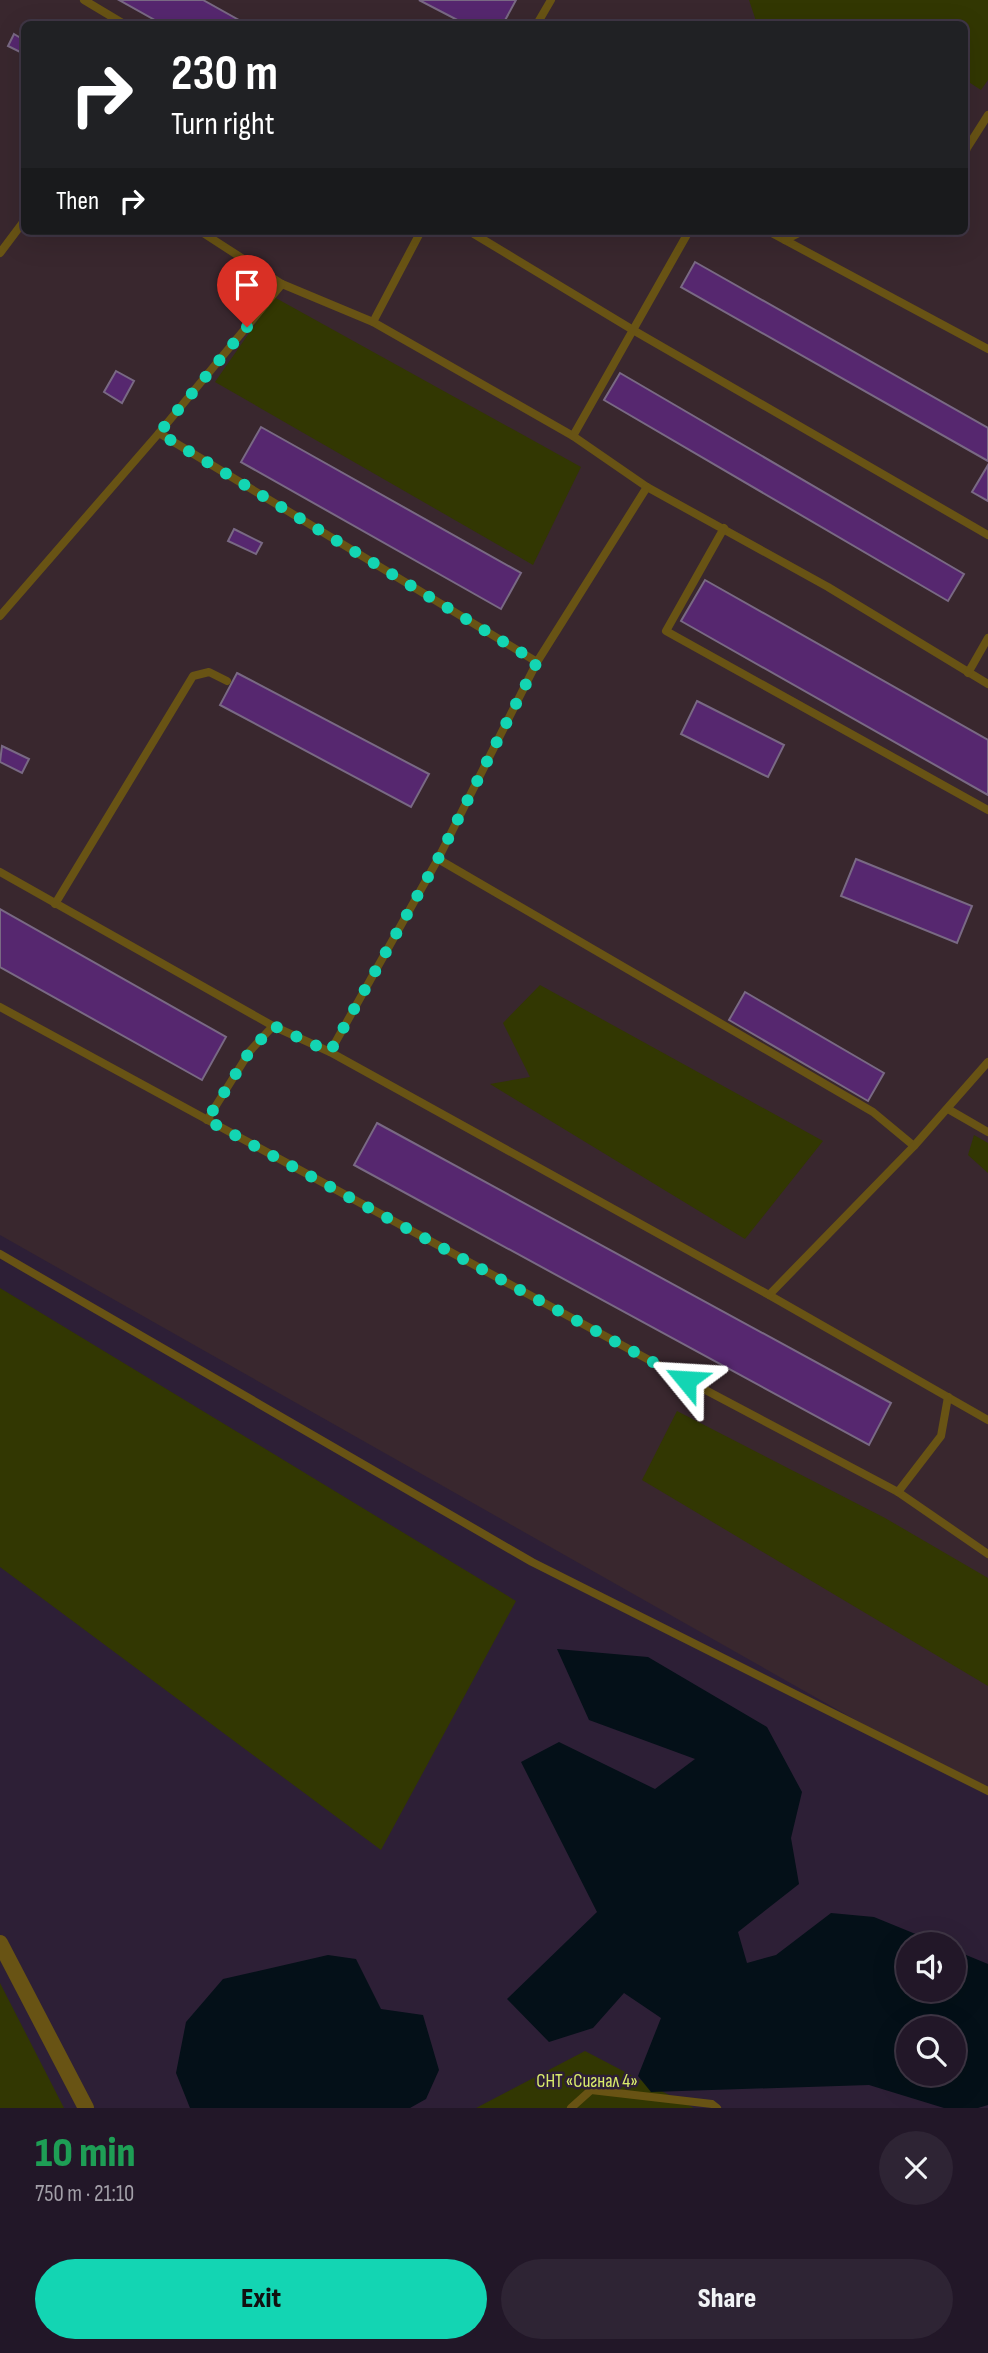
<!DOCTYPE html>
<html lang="en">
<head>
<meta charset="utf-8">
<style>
  body { margin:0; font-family:"Sofia Sans Condensed",sans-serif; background:#2e2434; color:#f1f3f6; height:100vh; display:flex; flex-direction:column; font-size:26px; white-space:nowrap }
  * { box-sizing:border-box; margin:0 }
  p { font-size:23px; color:#a29fa8 }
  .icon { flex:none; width:38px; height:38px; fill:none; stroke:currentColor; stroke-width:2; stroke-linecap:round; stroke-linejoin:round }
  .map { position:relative; height:2108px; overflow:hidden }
  .panel { display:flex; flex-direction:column; background:#221728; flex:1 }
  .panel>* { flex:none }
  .top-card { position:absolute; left:21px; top:21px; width:947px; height:214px; border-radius:10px; box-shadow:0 7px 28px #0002,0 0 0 2px #3f3645; background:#202124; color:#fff; overflow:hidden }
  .buttons { position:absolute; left:896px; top:1932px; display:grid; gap:14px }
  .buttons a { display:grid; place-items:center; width:70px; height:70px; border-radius:50%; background:#221728; box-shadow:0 7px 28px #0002,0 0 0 2px #3f3645; font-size:35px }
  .pin { position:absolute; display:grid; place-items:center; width:60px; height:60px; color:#fff; margin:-72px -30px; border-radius:50% 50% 50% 0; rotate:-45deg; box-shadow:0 0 7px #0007 }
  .pin .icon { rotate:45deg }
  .me { position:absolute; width:77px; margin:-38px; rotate:297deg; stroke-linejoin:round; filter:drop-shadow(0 0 5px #0008) }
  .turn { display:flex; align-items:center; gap:24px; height:147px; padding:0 35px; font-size:32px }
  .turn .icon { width:91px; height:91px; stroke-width:2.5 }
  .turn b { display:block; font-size:49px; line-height:60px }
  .then { display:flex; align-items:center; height:66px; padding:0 35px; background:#0003; gap:14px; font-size:26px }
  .round { display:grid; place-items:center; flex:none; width:74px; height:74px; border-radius:37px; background:#2e2434 }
  .overview { display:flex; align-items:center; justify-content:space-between; height:119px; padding:0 35px }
  h1 { font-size:42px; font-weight:800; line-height:52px; color:#1e9e55 }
  .cta { display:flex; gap:14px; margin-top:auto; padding:14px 35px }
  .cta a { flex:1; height:80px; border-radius:42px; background:#13d5b3; color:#111; font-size:28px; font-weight:800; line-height:80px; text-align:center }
  .cta a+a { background:#2e2434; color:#f1f3f6 }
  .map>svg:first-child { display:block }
</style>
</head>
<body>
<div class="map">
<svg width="988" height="2108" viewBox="0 0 988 2108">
  <rect width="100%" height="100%" fill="#2d1f36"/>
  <path fill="#39272e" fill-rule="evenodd" d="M0 0H988V1795L0 1235ZM24 24H964V231H24Z"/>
  <g fill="#323702">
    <polygon points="749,0 988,0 988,80 981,90 964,79 964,24 757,24"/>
    <polygon points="274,297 581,467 533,565 215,382"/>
    <polygon points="540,985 823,1141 745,1239 490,1084 530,1077 503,1023"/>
    <polygon points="974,1135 988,1143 988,1173 968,1155"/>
    <polygon points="0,1288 516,1601 381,1850 0,1567"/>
    <polygon points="677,1411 885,1518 988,1578 988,1686 642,1480"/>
    <polygon points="0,1983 64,2108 0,2108"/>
    <polygon points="585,2051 694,2108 476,2108"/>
  </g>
  <g fill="#041018" fill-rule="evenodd">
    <path d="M557 1649 648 1657 767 1727 802 1792 791 1838 799 1884 738 1932 747 1963 776 1955 831 1913 874 1917 940 1944H908V1990H954V1950L988 1964V2105L978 2108H944L869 2085 651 2092 638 2076 661 2018 624 1993 593 2028 549 2042 507 1999 597 1912 521 1762 559 1742 655 1789 695 1759 589 1720ZM908 2028H954V2074H908Z"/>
    <polygon points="328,1955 356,1959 381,2009 423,2015 439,2070 426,2099 410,2108 190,2108 176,2073 186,2022 223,1979"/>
  </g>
  <g fill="#56276f" stroke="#796984" stroke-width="2">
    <polygon points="119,0 203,0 246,24 162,24"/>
    <polygon points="419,0 516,0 503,24 465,24"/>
    <polygon points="14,34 24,40 24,54 8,46"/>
    <polygon points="695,262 988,428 988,461 681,287"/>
    <polygon points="116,371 134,381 122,403 104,392"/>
    <polygon points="620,373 964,574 948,601 604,400"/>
    <polygon points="261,427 521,573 501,609 241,462"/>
    <polygon points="988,465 988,501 972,492"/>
    <polygon points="234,529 262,543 256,554 228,541"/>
    <polygon points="705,580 988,740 988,795 681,621"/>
    <polygon points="237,673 429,774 411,807 220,705"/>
    <polygon points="697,701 784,745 768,777 681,734"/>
    <polygon points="2,746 29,759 22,773 0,762"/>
    <polygon points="856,859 972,906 957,943 841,896"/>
    <polygon points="0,909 226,1037 202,1080 0,967"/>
    <polygon points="745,992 884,1073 868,1101 729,1020"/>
    <polygon points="377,1123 891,1403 869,1445 354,1165"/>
  </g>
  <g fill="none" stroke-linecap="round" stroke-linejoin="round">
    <g stroke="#685314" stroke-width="8">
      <polyline points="84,0 124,24"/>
      <polyline points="537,24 551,0"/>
      <polyline points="964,157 967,148 988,115"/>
      <polyline points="200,231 282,284 373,322 573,436 647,487 828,587 988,684"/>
      <polyline points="469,231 633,330 988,535"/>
      <polyline points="768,231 988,349"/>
      <polyline points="785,240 803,231"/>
      <polyline points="0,253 24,221"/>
      <polyline points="373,322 421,231"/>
      <polyline points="159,433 282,284"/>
      <polyline points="573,436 689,231"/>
      <polyline points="724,528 666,631 988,810"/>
      <polyline points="0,616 159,433 537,662"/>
      <polyline points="968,673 988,638"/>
      <polyline points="438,859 873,1112 914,1146"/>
      <polyline points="0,872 273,1026 330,1052 769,1295 988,1420"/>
      <polyline points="55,904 193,676 209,672 227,681"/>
      <polyline points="0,1007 662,1367 898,1492 988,1554"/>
      <polyline points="330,1052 438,859 537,662 647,487"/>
      <polyline points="948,1109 988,1132"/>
      <polyline points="207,1120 250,1051 273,1026"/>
      <polyline points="0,1254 532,1562 988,1791"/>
      <polyline points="769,1295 914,1146 988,1062"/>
      <polyline points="898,1492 941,1436 948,1397"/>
      <polyline points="571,2108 591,2090 712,2104 717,2108"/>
    </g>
    <polyline stroke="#685314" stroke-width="16" points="0,1943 86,2108"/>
  </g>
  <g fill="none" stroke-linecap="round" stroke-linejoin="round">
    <polyline stroke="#13d5b3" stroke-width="12" stroke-dasharray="0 21.6" points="247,327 159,433 537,662 438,859 330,1052 274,1026 250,1051 207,1120 686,1380"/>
  </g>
  <g text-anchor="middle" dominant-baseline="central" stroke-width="5" stroke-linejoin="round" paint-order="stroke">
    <g font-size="19" fill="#dbed6c" stroke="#2d1f36">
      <text x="587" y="2081">СНТ «Сигнал 4»</text>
    </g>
  </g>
</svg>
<div class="buttons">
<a><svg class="icon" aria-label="sound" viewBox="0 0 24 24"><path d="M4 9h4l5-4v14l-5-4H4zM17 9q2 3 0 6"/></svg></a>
<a><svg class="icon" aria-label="search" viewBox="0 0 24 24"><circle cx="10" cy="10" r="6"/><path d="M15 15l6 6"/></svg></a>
</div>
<div class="pin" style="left:247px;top:327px;background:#d93025"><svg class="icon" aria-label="arrive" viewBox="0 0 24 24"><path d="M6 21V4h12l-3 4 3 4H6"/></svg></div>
<svg class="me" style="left:686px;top:1380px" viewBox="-20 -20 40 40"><path d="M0-17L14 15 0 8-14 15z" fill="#13d5b3" stroke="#fff" stroke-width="4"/></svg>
<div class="top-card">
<div class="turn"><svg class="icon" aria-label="right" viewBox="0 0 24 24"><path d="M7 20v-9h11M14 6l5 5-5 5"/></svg><div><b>230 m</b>Turn right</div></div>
<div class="then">Then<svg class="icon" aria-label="right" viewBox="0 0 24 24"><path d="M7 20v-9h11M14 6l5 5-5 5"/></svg></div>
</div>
</div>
<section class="panel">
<div class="overview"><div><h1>10 min</h1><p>750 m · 21:10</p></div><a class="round"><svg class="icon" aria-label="close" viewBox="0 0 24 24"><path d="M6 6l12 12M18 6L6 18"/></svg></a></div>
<div class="cta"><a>Exit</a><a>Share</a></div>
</section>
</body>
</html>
